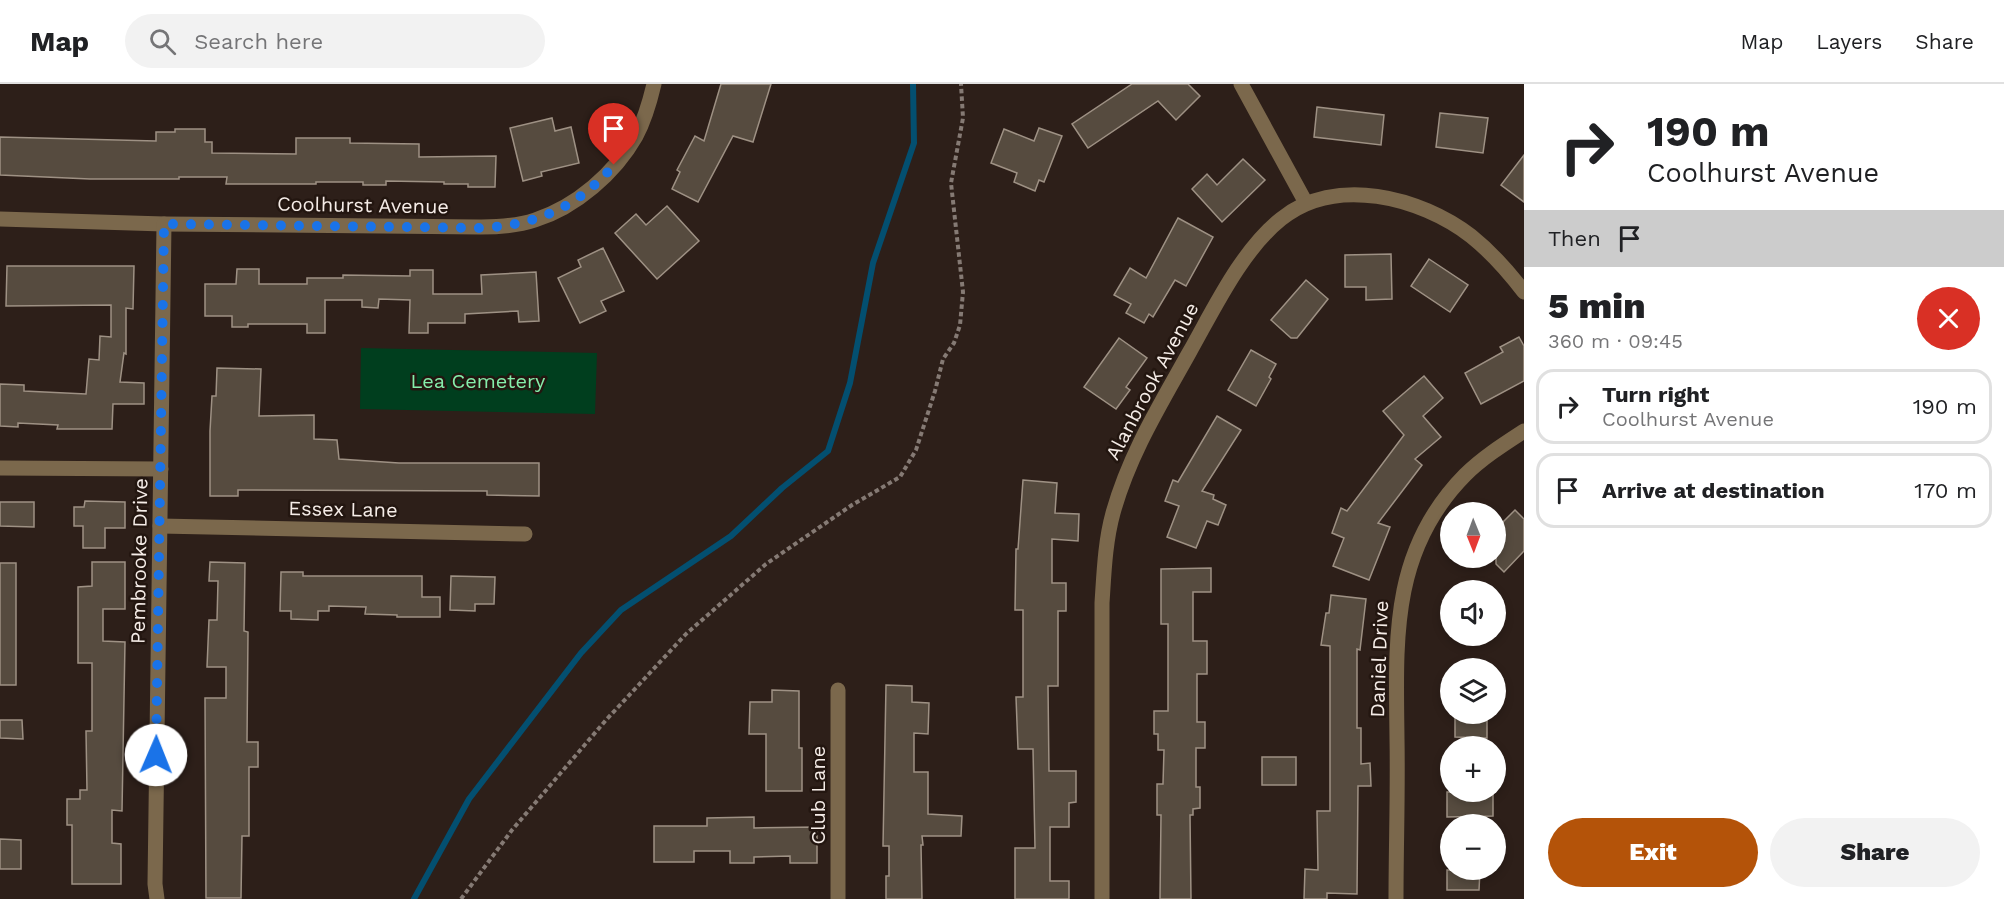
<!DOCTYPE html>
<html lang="en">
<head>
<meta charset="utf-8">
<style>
  body { margin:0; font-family:"Work Sans",sans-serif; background:#f2f2f2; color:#202124; height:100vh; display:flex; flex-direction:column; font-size:22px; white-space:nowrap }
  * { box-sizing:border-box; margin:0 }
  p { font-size:20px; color:#757577 }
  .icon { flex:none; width:33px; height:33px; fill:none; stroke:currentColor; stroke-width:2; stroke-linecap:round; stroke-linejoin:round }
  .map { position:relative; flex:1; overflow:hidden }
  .details { display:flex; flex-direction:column; background:#fff; width:480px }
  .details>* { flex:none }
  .guide { background:#fff; color:#202124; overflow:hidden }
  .needle { width:39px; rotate:179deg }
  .buttons { position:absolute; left:1440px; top:418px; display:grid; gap:12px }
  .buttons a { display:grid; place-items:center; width:66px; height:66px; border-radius:50%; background:#fff; box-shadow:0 3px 9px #0003; font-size:30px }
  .pin { position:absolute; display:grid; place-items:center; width:51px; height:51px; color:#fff; margin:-62px -26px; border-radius:50% 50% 50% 0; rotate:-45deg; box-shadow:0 0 6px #0007 }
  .pin .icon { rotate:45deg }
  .me { position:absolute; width:66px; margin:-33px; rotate:1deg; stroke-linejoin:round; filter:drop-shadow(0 0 4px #0008) }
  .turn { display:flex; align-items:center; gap:21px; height:126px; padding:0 24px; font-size:27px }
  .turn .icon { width:78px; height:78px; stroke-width:2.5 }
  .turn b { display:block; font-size:42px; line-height:51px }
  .then { display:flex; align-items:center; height:57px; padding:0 24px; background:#0003; gap:12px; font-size:22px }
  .round { display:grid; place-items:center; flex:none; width:63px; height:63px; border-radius:32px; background:#f2f2f2 }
  .headline { display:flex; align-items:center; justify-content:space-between; height:102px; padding:0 24px }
  h1 { font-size:36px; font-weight:800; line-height:45px }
  .button { display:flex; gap:12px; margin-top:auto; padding:12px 24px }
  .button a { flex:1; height:69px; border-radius:36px; background:#b45309; color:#fff; font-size:24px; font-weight:800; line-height:69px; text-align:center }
  .button a+a { background:#f2f2f2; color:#202124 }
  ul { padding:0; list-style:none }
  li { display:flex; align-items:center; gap:18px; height:75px; margin:0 12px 9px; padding:0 12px; border:3px solid #e0e0e0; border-radius:18px }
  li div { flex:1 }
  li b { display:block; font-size:22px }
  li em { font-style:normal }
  header { display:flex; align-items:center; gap:36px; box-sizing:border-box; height:84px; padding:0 30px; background:#fff; border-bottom:2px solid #e0e0e0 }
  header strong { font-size:28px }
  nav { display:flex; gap:33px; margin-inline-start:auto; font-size:21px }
  .search { width:420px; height:54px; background:#f2f2f2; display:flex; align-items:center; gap:15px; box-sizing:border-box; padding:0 21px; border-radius:33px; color:#757577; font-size:22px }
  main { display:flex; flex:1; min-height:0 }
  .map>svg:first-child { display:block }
</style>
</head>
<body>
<header>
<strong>Map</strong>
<div class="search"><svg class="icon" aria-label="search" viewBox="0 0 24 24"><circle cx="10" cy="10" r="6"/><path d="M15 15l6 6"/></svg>Search here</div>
<nav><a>Map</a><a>Layers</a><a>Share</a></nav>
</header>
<main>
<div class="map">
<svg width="1524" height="815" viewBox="0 0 1524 815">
  <rect width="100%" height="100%" fill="#2d1f19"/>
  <polygon fill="#003e1e" points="361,264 597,269 595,330 360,325"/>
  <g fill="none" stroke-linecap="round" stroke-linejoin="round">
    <polyline stroke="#034f70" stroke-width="6" points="414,815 469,715 581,569 621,526 731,452 782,404 828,367 850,299 873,179 914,59 913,0"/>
  </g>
  <g fill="#564b3f" stroke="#9e9184" stroke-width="1.5">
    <polygon points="721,0 771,0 753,58 733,52 698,118 672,105 680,88 677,86 695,52 704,57"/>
    <polygon points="1132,0 1188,0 1200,12 1176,36 1158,17 1088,64 1072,40"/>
    <polygon points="1317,23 1384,31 1381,61 1314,53"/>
    <polygon points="1440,29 1488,34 1483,69 1436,63"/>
    <polygon points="552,34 555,47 571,43 579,79 541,88 542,92 523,97 510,44"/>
    <polygon points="1039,44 1062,52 1044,98 1039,96 1035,107 1014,98 1017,89 991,79 1004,45 1034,57"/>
    <polygon points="175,45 205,45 205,58 212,58 212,69 296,70 296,54 350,54 350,59 419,60 419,73 496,72 495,103 468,103 468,100 444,100 444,98 386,97 386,101 363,101 363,98 316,98 316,100 226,100 227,93 179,93 179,95 90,95 0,91 0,53 156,57 156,48 175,48"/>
    <polygon points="1524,71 1524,118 1501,101"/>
    <polygon points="1243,75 1265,96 1222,138 1192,105 1207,90 1217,101"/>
    <polygon points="667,122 699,157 657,195 615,149 636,130 646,141"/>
    <polygon points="1178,134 1213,153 1186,202 1175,196 1153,233 1149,230 1144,239 1126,229 1131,220 1114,211 1130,184 1146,194"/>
    <polygon points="603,164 624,207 601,217 606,227 580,239 558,194 581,183 578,176"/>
    <polygon points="1391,170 1392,215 1366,216 1366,203 1345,203 1345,171"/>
    <polygon points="1429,175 1468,201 1450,228 1411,202"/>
    <polygon points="7,182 134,182 133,225 126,224 126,270 124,269 120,298 144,299 144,320 113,320 112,345 57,345 58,341 18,339 18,343 0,342 0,300 24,301 24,307 86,310 89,275 99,276 100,252 111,253 111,221 6,222"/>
    <polygon points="237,185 259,185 259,200 307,200 307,194 343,194 343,191 410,192 410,186 433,186 433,210 482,210 481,191 536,188 539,237 519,238 518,227 465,230 465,239 428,239 428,249 409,249 410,216 379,215 378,224 362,223 362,216 325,216 325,249 307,249 307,240 248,240 248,243 232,243 232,232 205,232 205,200 236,200"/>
    <polygon points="1306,196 1328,215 1297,254 1291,254 1271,236"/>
    <polygon points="1519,253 1524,262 1524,297 1481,320 1465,289 1503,268 1500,263"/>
    <polygon points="1119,254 1147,274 1126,303 1130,306 1116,325 1084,303"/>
    <polygon points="1251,266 1276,280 1269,293 1271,295 1256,322 1228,306"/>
    <polygon points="217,284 261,285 259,332 314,331 314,355 337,356 339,375 399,379 539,379 539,412 487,411 487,407 238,406 238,412 210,412 210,347 212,312 216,312"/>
    <polygon points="1424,292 1443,314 1423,332 1441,353 1415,375 1422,381 1378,439 1390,443 1369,496 1333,482 1344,454 1332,449 1341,424 1347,427 1404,351 1383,327"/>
    <polygon points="1217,332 1241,346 1202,407 1214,411 1213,415 1226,421 1218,441 1207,437 1196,464 1167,453 1179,422 1165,417 1173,396 1178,398"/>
    <polygon points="1023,396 1057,399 1055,429 1079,430 1078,457 1052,455 1052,499 1066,499 1066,527 1058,527 1058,602 1048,602 1049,687 1076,687 1076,718 1069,719 1069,743 1050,743 1050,797 1069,797 1069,815 1015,815 1015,764 1035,764 1033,665 1018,665 1016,613 1023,613 1023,526 1015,526 1016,465 1018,465"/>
    <polygon points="85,417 125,418 125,444 105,444 105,464 83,464 83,442 74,442 74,423 84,423"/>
    <polygon points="0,418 34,418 34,443 0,442"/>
    <polygon points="1515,426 1524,435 1524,467 1504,488 1496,480 1496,460 1505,451 1497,444"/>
    <polygon points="92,478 125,478 125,525 103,525 103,557 125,558 122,727 112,726 112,759 121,760 121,800 72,800 72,741 67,741 67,715 80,715 80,706 87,706 86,647 92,647 92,579 78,579 78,503 92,502"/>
    <polygon points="210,478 245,479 244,547 248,548 247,658 258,658 258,683 249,683 249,752 242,752 241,814 206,814 205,614 226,614 226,583 207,583 209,536 217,536 218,497 209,497"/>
    <rect x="0" y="479" width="16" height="122"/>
    <polygon points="1211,484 1211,508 1193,508 1193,557 1207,557 1207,590 1197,590 1197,638 1205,638 1205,664 1196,664 1196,703 1200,703 1200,724 1193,725 1193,731 1190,731 1191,815 1160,815 1161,731 1157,731 1157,700 1163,700 1164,666 1158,666 1158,650 1154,650 1154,627 1168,627 1168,540 1161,540 1161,485"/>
    <polygon points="281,488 303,488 303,492 422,492 422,513 440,513 440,533 397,533 397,531 365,530 366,523 329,522 329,527 318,527 318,536 291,535 291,527 280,527"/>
    <polygon points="451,492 495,493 494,520 475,520 475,527 450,526"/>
    <polygon points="1331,511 1366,515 1360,566 1357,565 1357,644 1361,644 1361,680 1370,679 1371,702 1358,702 1357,810 1327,809 1327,815 1304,815 1305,785 1318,786 1317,727 1330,727 1330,562 1321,561 1326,529 1329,529"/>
    <polygon points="886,601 912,602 912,618 929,619 928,650 914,649 914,688 928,688 928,730 962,732 961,752 922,752 923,761 921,761 922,815 886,815 886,792 889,792 889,762 883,762"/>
    <polygon points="772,606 799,607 799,664 802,664 802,707 766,707 766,650 749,650 750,618 772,618"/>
    <polygon points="1455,630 1487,630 1487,654 1455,653"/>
    <polygon points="0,636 22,636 23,655 0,654"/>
    <rect x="1262" y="673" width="34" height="28"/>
    <polygon points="1447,708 1493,708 1493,732 1447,733"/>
    <polygon points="754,733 754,744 817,743 817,779 790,779 790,772 754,773 754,779 730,779 730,767 694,767 694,778 654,778 654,742 707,742 707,734"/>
    <polygon points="0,755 21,756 21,785 0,785"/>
    <polygon points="1447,786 1480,786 1479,806 1447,806"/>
  </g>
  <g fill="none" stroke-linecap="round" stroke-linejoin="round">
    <polyline stroke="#857a74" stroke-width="4" stroke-dasharray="4.5 3" stroke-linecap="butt" points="461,815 512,746 606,636 686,550 766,480 852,421 900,393 916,366 935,307 943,275 954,259 960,241 963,208 951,99 963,34 961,0"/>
    <g stroke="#7b684c" stroke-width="15">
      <polyline points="1241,0 1306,119"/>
      <path d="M0 135 164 140 481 143C499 143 517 142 535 136 576 123 615 89 636 52 644 37 650 17 654 0"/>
      <polyline points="0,384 161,385"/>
      <polyline points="160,442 525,450"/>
      <polyline points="157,815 155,800 164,140"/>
      <polyline points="838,815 838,606"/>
      <path d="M1102 815V519C1104 489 1105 458 1113 429 1129 371 1160 321 1189 269 1214 225 1241 167 1281 135 1335 91 1420 113 1471 152 1491 168 1508 187 1524 208"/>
      <path d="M1396 815C1396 762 1398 709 1397 655 1396 556 1390 467 1465 391 1482 374 1504 360 1524 347"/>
    </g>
  </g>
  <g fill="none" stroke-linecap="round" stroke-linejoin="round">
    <path stroke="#1a73e8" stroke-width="10" stroke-dasharray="0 18" d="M156 671 164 140 480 144C537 141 577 124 614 81"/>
  </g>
  <g text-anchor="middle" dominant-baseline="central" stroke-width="5" stroke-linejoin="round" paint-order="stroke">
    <g font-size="20" fill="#f5ece7" stroke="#231610">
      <text transform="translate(363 121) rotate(1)">Coolhurst Avenue</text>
      <text transform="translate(1152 297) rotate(-62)">Alanbrook Avenue</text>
      <text transform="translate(343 425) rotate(1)">Essex Lane</text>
      <text transform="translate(139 477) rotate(-89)">Pembrooke Drive</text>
      <text transform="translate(1379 575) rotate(-88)">Daniel Drive</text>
      <text transform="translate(818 711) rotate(-90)">Club Lane</text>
    </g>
    <g font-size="20" fill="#85eeab" stroke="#231610">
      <text x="478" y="297">Lea Cemetery</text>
    </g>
  </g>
</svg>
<div class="buttons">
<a><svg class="needle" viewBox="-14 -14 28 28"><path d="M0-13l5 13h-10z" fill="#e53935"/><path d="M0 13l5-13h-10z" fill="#757577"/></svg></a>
<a><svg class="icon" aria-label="sound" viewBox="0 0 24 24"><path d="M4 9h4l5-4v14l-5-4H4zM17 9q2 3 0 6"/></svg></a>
<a><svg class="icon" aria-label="layers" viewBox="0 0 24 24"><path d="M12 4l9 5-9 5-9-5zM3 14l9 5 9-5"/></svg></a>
<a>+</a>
<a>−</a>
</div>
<div class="pin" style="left:614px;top:81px;background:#d93025"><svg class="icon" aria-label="arrive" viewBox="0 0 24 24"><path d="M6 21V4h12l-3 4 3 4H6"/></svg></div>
<svg class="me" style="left:156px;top:671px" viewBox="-20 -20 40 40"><circle r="19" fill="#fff"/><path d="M0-13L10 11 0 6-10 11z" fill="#1a73e8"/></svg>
</div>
<section class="details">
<div class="guide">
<div class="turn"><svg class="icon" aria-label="right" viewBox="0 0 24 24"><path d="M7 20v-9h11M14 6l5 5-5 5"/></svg><div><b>190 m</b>Coolhurst Avenue</div></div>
<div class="then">Then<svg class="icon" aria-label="arrive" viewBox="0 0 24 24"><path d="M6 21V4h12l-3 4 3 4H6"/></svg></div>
</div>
<div class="headline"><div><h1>5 min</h1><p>360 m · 09:45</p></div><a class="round" style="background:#d93025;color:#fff"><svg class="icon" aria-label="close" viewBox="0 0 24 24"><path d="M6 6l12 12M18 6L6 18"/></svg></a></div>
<ul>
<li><svg class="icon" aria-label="right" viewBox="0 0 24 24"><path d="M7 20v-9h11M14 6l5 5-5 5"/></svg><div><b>Turn right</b><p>Coolhurst Avenue</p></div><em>190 m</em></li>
<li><svg class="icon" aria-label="arrive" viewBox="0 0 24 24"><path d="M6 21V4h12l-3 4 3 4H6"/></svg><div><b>Arrive at destination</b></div><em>170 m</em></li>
</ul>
<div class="button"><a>Exit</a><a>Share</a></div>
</section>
</main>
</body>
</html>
